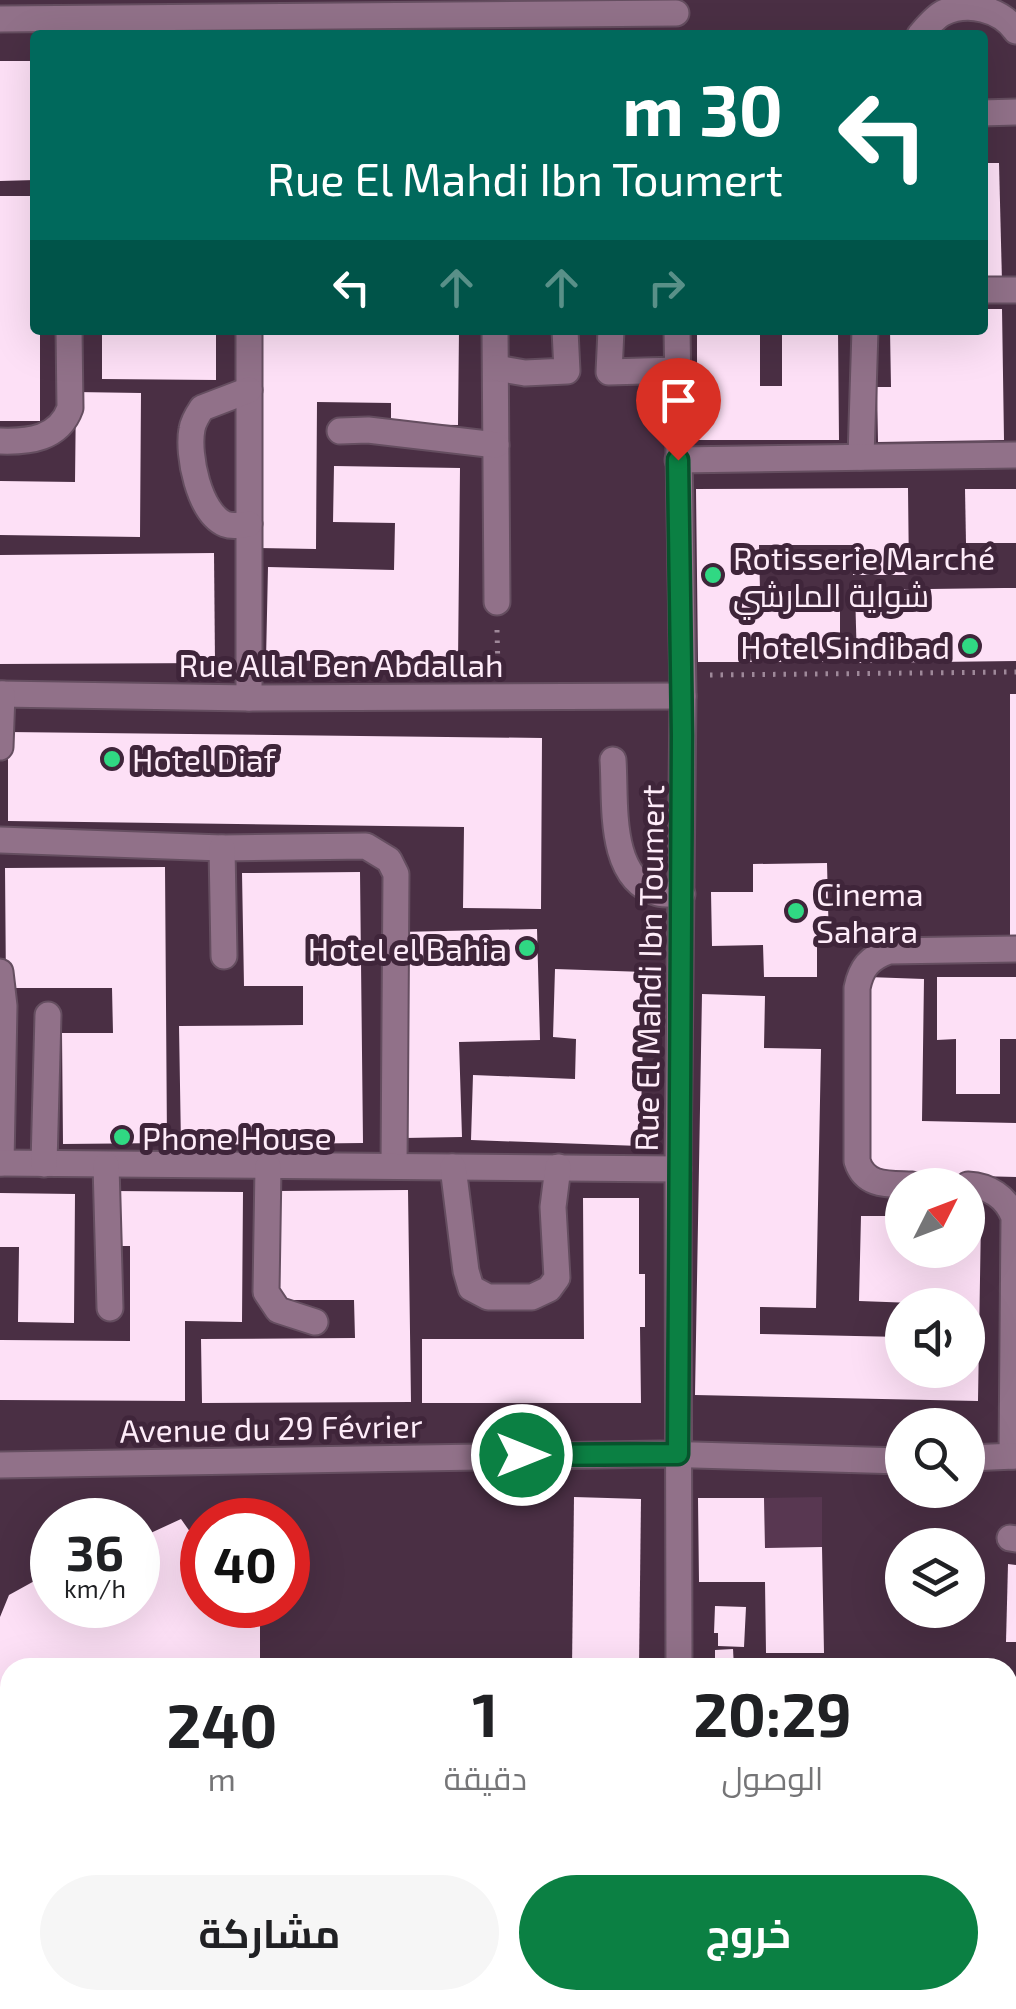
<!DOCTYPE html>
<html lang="ar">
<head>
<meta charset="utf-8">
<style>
  body { margin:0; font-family:"Exo 2",Cairo,sans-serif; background:#f6f6f6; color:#202124; direction:rtl; height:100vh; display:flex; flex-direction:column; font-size:38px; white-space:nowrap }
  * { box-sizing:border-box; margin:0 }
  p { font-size:32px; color:#757577 }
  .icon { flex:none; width:55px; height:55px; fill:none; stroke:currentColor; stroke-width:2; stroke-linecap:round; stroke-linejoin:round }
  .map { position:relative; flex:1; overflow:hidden; direction:ltr }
  .sheet { position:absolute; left:0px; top:1658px; width:1018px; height:352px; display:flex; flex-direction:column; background:#fff; border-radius:30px 30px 0 0; box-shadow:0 10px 40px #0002; direction:rtl }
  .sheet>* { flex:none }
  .banner { position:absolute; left:30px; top:30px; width:958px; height:305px; border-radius:10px; box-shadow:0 10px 40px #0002; direction:rtl; background:#00695c; color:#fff; overflow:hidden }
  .needle { width:65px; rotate:48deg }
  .buttons { position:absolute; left:885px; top:1168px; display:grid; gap:20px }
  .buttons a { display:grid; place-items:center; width:100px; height:100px; border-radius:50%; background:#fff; box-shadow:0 10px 40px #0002; font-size:50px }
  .speed { position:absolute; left:30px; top:1498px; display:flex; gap:20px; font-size:50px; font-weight:700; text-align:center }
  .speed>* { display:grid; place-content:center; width:130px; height:130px; border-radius:50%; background:#fff; box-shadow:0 10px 40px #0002; line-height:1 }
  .speed small { font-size:25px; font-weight:400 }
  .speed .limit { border:15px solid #d22; background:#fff; color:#111 }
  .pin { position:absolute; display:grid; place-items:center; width:85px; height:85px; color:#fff; margin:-102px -42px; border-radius:50% 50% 50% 0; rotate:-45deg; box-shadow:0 0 10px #0007 }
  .pin .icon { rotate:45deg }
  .me { position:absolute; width:110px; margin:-55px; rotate:90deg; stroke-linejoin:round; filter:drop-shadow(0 0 8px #0008) }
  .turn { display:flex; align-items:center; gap:35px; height:210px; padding:0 40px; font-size:45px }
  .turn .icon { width:130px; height:130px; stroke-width:2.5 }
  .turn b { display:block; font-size:70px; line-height:85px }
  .lanes { display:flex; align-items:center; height:95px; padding:0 40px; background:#0003; justify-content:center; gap:50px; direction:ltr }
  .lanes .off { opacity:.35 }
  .eta { display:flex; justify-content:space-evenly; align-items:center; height:170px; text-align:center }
  .eta b { font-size:60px; font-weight:700; line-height:70px }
  .action { display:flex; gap:20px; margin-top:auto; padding:20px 40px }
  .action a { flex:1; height:115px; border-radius:60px; background:#0b8043; color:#fff; font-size:40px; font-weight:700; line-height:115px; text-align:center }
  .action a+a { background:#f6f6f6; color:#202124 }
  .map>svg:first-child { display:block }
</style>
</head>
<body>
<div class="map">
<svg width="1016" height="2009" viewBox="0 0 1016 2009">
  <rect width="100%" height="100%" fill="#4a2f44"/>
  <polygon fill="#583751" points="822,1497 822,1547 765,1548 764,1498"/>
  <g fill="#fde0f6">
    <polygon points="0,61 35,61 35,180 0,181"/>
    <polygon points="982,163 999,163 1002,282 982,283"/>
    <polygon points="0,196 35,196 35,330 40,330 40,421 0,421"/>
    <polygon points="982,309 1002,309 1004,440 878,442 877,387 891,387 890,330 982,330"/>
    <polygon points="102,330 216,330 216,380 102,379"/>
    <polygon points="260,330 459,330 458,425 391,424 391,403 317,402 316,549 259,548"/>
    <polygon points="697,330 760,330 760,386 782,386 782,330 838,330 839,440 697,440"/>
    <polygon points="76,392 141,393 140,537 0,535 0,481 75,482"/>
    <polygon points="334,466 460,468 458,663 266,660 268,567 394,570 395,523 333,522"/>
    <polygon points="908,488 909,575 853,575 853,545 759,545 760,591 840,590 840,662 698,662 696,489"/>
    <polygon points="965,489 1016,489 1016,543 966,543"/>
    <polygon points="214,553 215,663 0,664 0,555"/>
    <polygon points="1004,588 1016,588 1016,661 857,663 855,590"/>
    <rect x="1010" y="694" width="6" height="244"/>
    <polygon points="8,732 542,738 541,909 463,908 464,827 8,821"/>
    <polygon points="827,863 829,945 817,945 817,977 764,977 763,945 712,946 711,892 753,892 753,864"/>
    <polygon points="165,867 167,1143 63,1144 62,1033 113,1033 112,988 6,988 5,868"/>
    <polygon points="360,872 363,1143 181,1145 179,1026 303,1025 303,986 244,986 242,873"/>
    <polygon points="537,929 540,1040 459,1042 462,1137 404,1138 399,932"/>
    <polygon points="555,969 645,972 640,1146 471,1140 473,1075 575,1079 576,1039 553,1037"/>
    <polygon points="868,977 924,979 922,1121 1016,1123 1016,1177 865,1173"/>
    <polygon points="937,977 1016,977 1016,1039 1000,1039 1000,1094 956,1094 956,1039 937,1040"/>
    <polygon points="702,994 765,996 764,1048 821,1049 816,1308 760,1307 760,1334 902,1337 902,1370 968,1370 968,1305 859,1301 861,1216 902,1216 902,1250 968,1250 968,1218 981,1218 978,1401 695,1395"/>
    <polygon points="408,1190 411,1402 202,1403 201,1339 355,1338 354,1300 280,1300 278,1191"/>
    <polygon points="113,1191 243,1192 242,1322 185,1321 185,1401 0,1400 0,1340 130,1341 130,1246 113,1246"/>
    <polygon points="0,1193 75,1194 74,1323 18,1322 19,1247 0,1247"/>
    <polygon points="583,1198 639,1198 639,1274 645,1274 645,1327 640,1327 641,1403 422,1403 422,1339 584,1339"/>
    <polygon points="574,1497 641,1499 639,1668 572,1668"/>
    <polygon points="698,1498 764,1498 765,1548 822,1547 824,1653 766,1653 765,1582 699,1582"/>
    <polygon points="181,1519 193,1536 202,1530 202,1605 260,1605 260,1668 10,1668 10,1795 0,1795 0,1738 5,1738 5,1715 0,1715 0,1617 9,1595 38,1579 52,1587 52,1605 138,1605 138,1535 142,1537"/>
    <polygon points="1008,1564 1016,1565 1016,1642 1006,1642"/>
    <polygon points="715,1606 746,1607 744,1647 718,1646 718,1633 714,1633"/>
    <polygon points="733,1649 734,1668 715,1668 715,1650"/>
    <polygon points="0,1842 10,1842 9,1997 10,2000 23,2000 23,2009 0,2009"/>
    <rect x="1008" y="1874" width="8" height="77"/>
    <polygon points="177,2000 313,2000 308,2009 173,2009"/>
    <polygon points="379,2000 495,2000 490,2009 375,2009"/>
  </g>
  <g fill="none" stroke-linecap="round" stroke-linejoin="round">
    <g stroke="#654e60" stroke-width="29">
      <g id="minor">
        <polyline points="0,19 676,13"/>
        <path d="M920 35C926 28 935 17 943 13 968 1 1001 9 1016 31"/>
        <polyline points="982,113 1016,112"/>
        <polyline points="982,290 1016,290"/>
        <polyline points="249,330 249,698"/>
        <polyline points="495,330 497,602"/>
        <polyline points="611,330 609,372 677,370"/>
        <polyline points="677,330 683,696 678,1169 679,1668"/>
        <polyline points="496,368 525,373 567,371 565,330"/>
        <path d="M249 390 202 408C198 414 193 422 192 429 187 454 199 513 225 524 233 527 241 525 249 524"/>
        <polyline points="340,431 368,430 496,445"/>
        <path d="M0 441C29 442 59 439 70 408L69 330"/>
        <polyline points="861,457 865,330"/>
        <polyline points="678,460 1016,455"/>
        <polyline points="0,694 249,698 683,696"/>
        <polyline points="0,747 2,694"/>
        <path d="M613 760C616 801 607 879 658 893 665 895 675 894 682 894"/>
        <polyline points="0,840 222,848 366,846 389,860 396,874 394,1166"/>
        <polyline points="222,848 224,956"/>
        <polyline points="0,972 4,1006 1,1163"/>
        <polyline points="0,1163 678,1169"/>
        <polyline points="44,1164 48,1015"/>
        <polyline points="106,1165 110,1308"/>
        <polyline points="268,1167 266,1292 278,1310 315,1322"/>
        <polyline points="453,1167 466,1271 471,1288 488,1297 532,1297 549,1289 557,1278 553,1207 558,1167"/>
        <path d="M912 1185C889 1184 865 1187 857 1161V988C861 968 869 958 889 951L1016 949"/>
        <path d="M968 1185C989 1186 1006 1197 1014 1217L1012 1456"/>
        <polyline points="968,1458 1016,1456"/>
        <polyline points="0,1465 660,1454 902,1461"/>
        <polyline points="1010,1538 1016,1539"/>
        <polyline points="145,2009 149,2000"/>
        <polyline points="343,2009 348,2000"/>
        <polyline points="680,2009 680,2000"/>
      </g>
    </g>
    <g stroke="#9f899a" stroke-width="5" stroke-dasharray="2.5 8" stroke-linecap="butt">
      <polyline points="497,630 498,669"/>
      <polyline points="710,675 1016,672"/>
      <polyline points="0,1721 5,1726 0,1732"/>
    </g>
    <use href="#minor" stroke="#917189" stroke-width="25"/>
  </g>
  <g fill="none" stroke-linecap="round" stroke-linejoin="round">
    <g stroke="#07532c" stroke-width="25">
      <polyline id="route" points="522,1455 678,1454 682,735 678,460"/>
    </g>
    <use href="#route" stroke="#0b8043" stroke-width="18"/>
  </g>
  <g fill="#30d883" stroke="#3f253a" stroke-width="4">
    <circle cx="713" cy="575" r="10"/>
    <circle cx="970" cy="646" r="10"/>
    <circle cx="112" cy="759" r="10"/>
    <circle cx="796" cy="911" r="10"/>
    <circle cx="527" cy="948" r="10"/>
    <circle cx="122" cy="1137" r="10"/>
  </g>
  <g text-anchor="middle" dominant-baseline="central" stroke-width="10" stroke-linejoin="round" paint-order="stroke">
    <g font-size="32" fill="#feecf9" stroke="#3f253a" text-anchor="start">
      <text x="733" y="557">Rotisserie Marché<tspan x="733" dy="37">شواية المارشي</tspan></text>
      <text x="950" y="646" text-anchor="end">Hotel Sindibad</text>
      <text x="132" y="759">Hotel Diaf</text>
      <text x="816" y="893">Cinema<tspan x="816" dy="37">Sahara</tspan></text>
      <text x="507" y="948" text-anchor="end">Hotel el Bahia</text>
      <text x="142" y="1137">Phone House</text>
    </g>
    <g font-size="32" fill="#feecf9" stroke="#3f253a">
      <text x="341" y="664">Rue Allal Ben Abdallah</text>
      <text transform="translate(648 968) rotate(-89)">Rue El Mahdi Ibn Toumert</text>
      <text transform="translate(271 1427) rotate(-1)">Avenue du 29 Février</text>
    </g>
  </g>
</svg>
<div class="buttons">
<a><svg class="needle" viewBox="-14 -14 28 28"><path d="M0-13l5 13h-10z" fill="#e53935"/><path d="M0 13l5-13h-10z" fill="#757577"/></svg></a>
<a><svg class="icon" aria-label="sound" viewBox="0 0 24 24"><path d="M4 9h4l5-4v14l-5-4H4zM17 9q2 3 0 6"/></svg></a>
<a><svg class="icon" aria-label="search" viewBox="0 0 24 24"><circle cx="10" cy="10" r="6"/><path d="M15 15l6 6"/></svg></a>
<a><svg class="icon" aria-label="layers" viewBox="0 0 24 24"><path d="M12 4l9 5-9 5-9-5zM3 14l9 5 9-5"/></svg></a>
</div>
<div class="speed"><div>36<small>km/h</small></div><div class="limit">40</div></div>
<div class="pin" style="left:678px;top:460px;background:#d93025"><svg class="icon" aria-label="arrive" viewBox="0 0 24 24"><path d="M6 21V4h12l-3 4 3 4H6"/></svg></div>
<svg class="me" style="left:522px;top:1455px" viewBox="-20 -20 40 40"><circle r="17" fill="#0b8043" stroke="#fff" stroke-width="3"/><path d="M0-11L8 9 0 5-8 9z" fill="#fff"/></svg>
<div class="banner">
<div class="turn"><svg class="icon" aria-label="left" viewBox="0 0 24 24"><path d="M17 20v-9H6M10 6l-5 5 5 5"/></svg><div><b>30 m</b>Rue El Mahdi Ibn Toumert</div></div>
<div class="lanes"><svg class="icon" aria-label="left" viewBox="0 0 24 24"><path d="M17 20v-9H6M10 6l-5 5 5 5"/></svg><svg class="icon off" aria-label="ahead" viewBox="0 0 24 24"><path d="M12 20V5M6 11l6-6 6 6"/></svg><svg class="icon off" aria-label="ahead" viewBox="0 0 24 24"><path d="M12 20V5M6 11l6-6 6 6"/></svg><svg class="icon off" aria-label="right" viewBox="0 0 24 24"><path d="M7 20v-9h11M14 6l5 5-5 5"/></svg></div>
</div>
<section class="sheet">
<div class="eta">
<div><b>20:29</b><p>الوصول</p></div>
<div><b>1</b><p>دقيقة</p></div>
<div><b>240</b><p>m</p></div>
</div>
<div class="action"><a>خروج</a><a>مشاركة</a></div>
</section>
</div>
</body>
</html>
